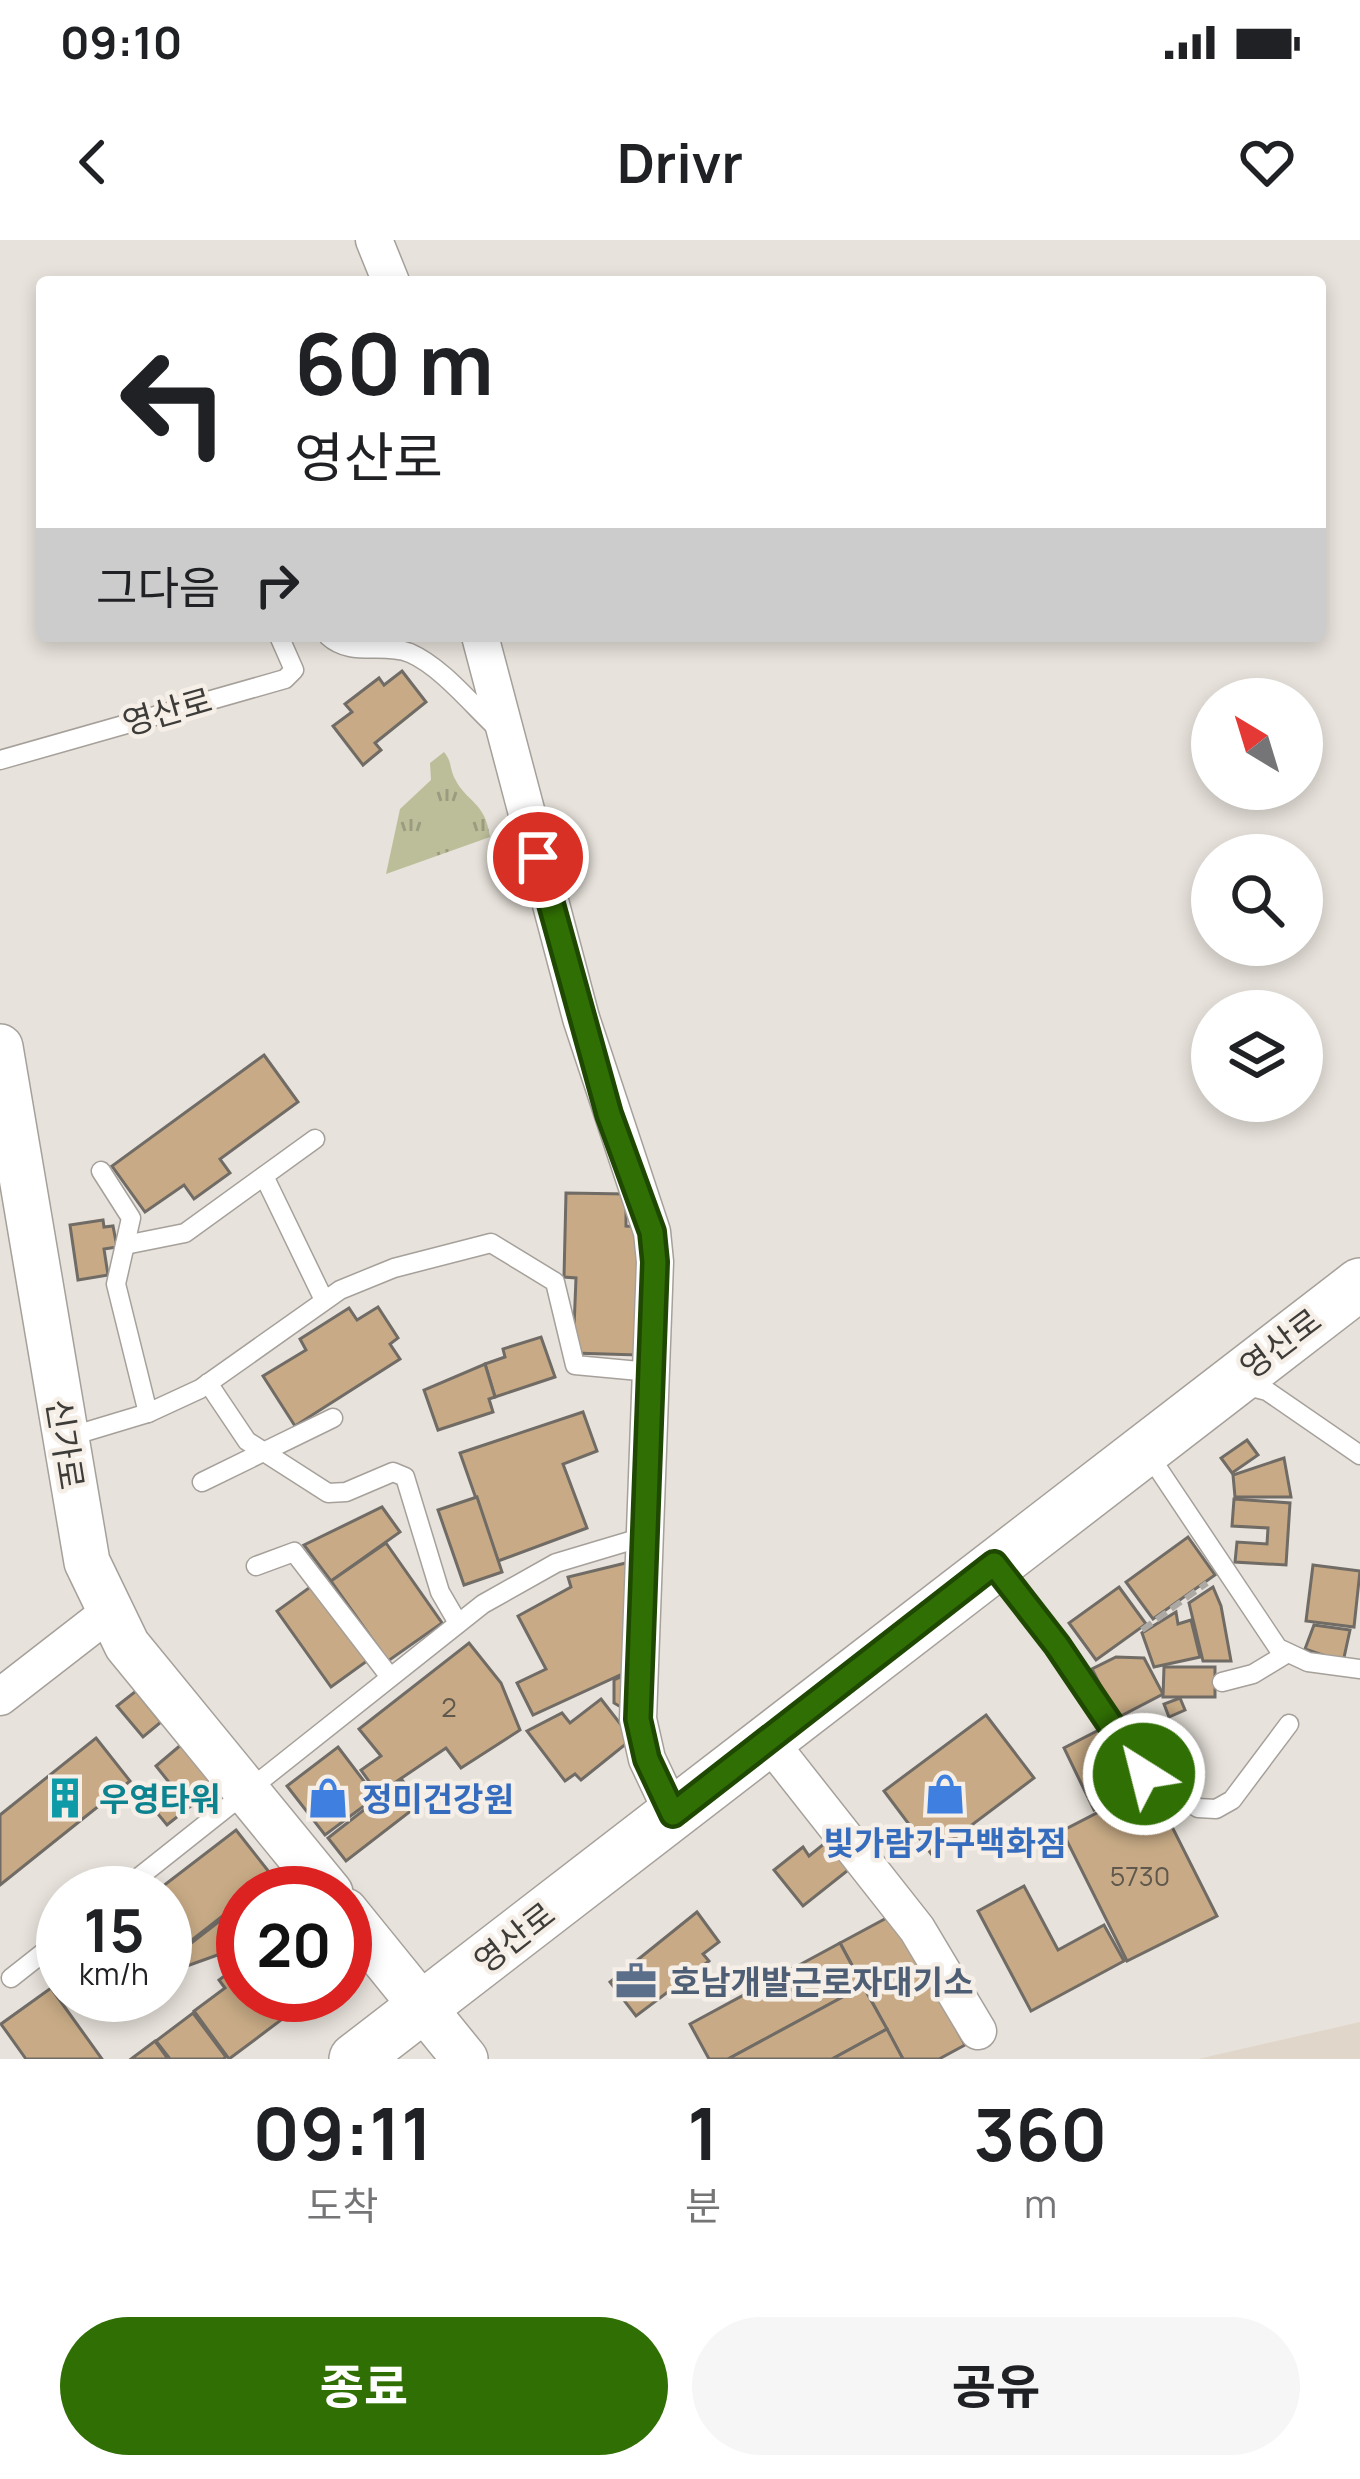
<!DOCTYPE html>
<html lang="ko">
<head>
<meta charset="utf-8">
<style>
  body { margin:0; font-family:Manrope,"Noto Sans KR",sans-serif; background:#f6f6f6; color:#202124; height:100vh; display:flex; flex-direction:column; font-size:45px; white-space:nowrap }
  * { box-sizing:border-box; margin:0 }
  p { font-size:39px; color:#757577 }
  .icon { flex:none; width:66px; height:66px; fill:none; stroke:currentColor; stroke-width:2; stroke-linecap:round; stroke-linejoin:round }
  .map { position:relative; height:1819px; overflow:hidden }
  .details { display:flex; flex-direction:column; background:#fff; flex:1 }
  .details>* { flex:none }
  .top-card { position:absolute; left:36px; top:36px; width:1290px; height:366px; border-radius:12px; box-shadow:0 6px 18px #0003; background:#fff; color:#202124; overflow:hidden }
  .needle { width:78px; rotate:322deg }
  .buttons { position:absolute; left:1191px; top:438px; display:grid; gap:24px }
  .buttons a { display:grid; place-items:center; width:132px; height:132px; border-radius:50%; background:#fff; box-shadow:0 6px 18px #0003; font-size:60px }
  .speed { position:absolute; left:36px; top:1626px; display:flex; gap:24px; font-size:60px; font-weight:700; text-align:center }
  .speed>* { display:grid; place-content:center; width:156px; height:156px; border-radius:50%; background:#fff; box-shadow:0 6px 18px #0003; line-height:1 }
  .speed small { font-size:30px; font-weight:400 }
  .speed .limit { border:18px solid #d22; background:#fff; color:#111 }
  .pin { position:absolute; display:grid; place-items:center; width:102px; height:102px; color:#fff; margin:-51px; border:6px solid #fff; border-radius:50%; box-shadow:0 3px 12px #0007 }
  .me { position:absolute; width:132px; margin:-66px; rotate:324deg; stroke-linejoin:round; filter:drop-shadow(0 0 9px #0008) }
  .turn { display:flex; align-items:center; gap:42px; height:252px; padding:0 60px; font-size:54px }
  .turn .icon { width:156px; height:156px; stroke-width:2.5 }
  .turn b { display:block; font-size:84px; line-height:102px }
  .then { display:flex; align-items:center; height:114px; padding:0 60px; background:#0003; gap:24px; font-size:45px }
  .eta { display:flex; justify-content:space-evenly; align-items:center; height:204px; text-align:center }
  .eta b { font-size:72px; font-weight:700; line-height:84px }
  .action { display:flex; gap:24px; margin-top:auto; padding:24px 60px }
  .action a { flex:1; height:138px; border-radius:72px; background:#306f03; color:#fff; font-size:48px; font-weight:700; line-height:138px; text-align:center }
  .action a+a { background:#f6f6f6; color:#202124 }
  .status { display:flex; justify-content:space-between; align-items:center; height:84px; padding:0 60px; background:#fff; direction:ltr }
  .status svg { height:33px; fill:currentColor }
  header { display:flex; justify-content:space-between; align-items:center; height:156px; padding:0 60px; background:#fff; font-size:54px; font-weight:700 }
  .map>svg:first-child { display:block }
</style>
</head>
<body>
<div class="status"><b>09:10</b><svg viewBox="0 0 49 12"><path d="M0 12V9h3v3zM5 12V6h3v6zM10 12V3h3v9zM15 12V0h3v12zM26 1h20v11H26zM47 4h2v5h-2z"/></svg></div>
<header><svg class="icon" aria-label="back" viewBox="0 0 24 24"><path d="M15 5l-7 7 7 7"/></svg>Drivr<svg class="icon" aria-label="heart" viewBox="0 0 24 24"><path d="M12 20l-8-8c-3-5 5-10 8-4 3-6 11-1 8 4z"/></svg></header>
<div class="map">
<svg width="1360" height="1819" viewBox="0 0 1360 1819">
  <defs>
    <pattern id="grass-tufts" width="24" height="20" patternUnits="userSpaceOnUse" patternTransform="scale(3)"><rect width="24" height="20" fill="#bcbe9a"/><path d="M3 7l-1-3M5 7V3M7 7l1-3M15 17l-1-3M17 17v-4M19 17l1-3" fill="none" stroke="#9a9c7f"/></pattern>
  </defs>
  <rect width="100%" height="100%" fill="#e7e2db"/>
  <polygon fill="#e1d6ca" points="1360,1782 1360,1819 1198,1819"/>
  <path fill="url(#grass-tufts)" d="M444 512C452 521 449 527 455 539 468 564 485 561 490 597L386 634 400 569 431 540 430 523Z"/>
  <g fill="#c8ab86" stroke="#706b65" stroke-width="3">
    <polygon points="402,431 426,462 375,503 381,510 363,525 333,486 352,472 345,464 379,438 384,445"/>
    <polygon points="264,815 298,862 220,919 230,933 194,959 184,945 145,972 112,926"/>
    <polygon points="566,953 626,954 626,986 642,987 638,1115 573,1113 576,1038 564,1037"/>
    <polygon points="103,980 104,987 113,986 117,1007 104,1009 108,1035 78,1040 70,985"/>
    <polygon points="378,1067 398,1098 390,1104 400,1119 295,1186 263,1136 306,1110 300,1099 349,1068 357,1080"/>
    <polygon points="541,1097 555,1137 495,1157 485,1124 505,1117 503,1109"/>
    <polygon points="485,1124 495,1157 489,1159 493,1172 438,1190 424,1150"/>
    <polygon points="583,1172 597,1211 563,1224 587,1288 498,1321 460,1213"/>
    <polygon points="1247,1200 1258,1215 1232,1233 1221,1218"/>
    <polygon points="1284,1218 1291,1257 1235,1257 1233,1235"/>
    <polygon points="477,1257 502,1332 464,1345 438,1270"/>
    <polygon points="1234,1259 1290,1263 1286,1325 1235,1322 1237,1302 1267,1304 1268,1288 1232,1286"/>
    <polygon points="382,1267 400,1292 331,1341 304,1305"/>
    <polygon points="1188,1297 1215,1335 1153,1379 1126,1342"/>
    <polygon points="386,1303 442,1383 388,1421 331,1341"/>
    <polygon points="634,1321 633,1429 533,1475 517,1443 546,1429 518,1376 571,1347 568,1337"/>
    <polygon points="1313,1325 1360,1331 1354,1387 1306,1381"/>
    <polygon points="313,1345 367,1421 331,1447 277,1371"/>
    <polygon points="1119,1347 1146,1384 1096,1420 1069,1383"/>
    <polygon points="1213,1347 1221,1366 1231,1421 1203,1421 1189,1363"/>
    <polygon points="1176,1372 1178,1384 1191,1380 1200,1417 1154,1427 1142,1393"/>
    <polygon points="1314,1385 1350,1390 1343,1422 1305,1409"/>
    <polygon points="469,1403 501,1443 520,1490 461,1528 446,1508 378,1554 361,1530 381,1516 359,1489"/>
    <polygon points="1116,1417 1144,1418 1163,1454 1117,1478 1092,1429"/>
    <polygon points="1164,1427 1215,1427 1215,1457 1163,1457"/>
    <polygon points="632,1432 631,1473 614,1463 614,1440"/>
    <polygon points="136,1451 161,1482 143,1497 117,1466"/>
    <polygon points="1180,1458 1185,1470 1169,1477 1164,1464"/>
    <polygon points="601,1459 632,1499 581,1540 575,1534 565,1541 527,1491 562,1473 570,1483"/>
    <polygon points="986,1475 1034,1538 932,1615 884,1551"/>
    <polygon points="1099,1490 1130,1552 1094,1570 1064,1508"/>
    <polygon points="96,1498 130,1541 0,1645 0,1575"/>
    <polygon points="182,1504 216,1546 167,1585 149,1563 172,1546 156,1526"/>
    <polygon points="338,1507 376,1557 325,1595 287,1546"/>
    <polygon points="402,1540 421,1563 346,1621 328,1598"/>
    <polygon points="1151,1545 1217,1676 1127,1721 1062,1591"/>
    <polygon points="236,1590 273,1637 252,1653 243,1653 243,1660 183,1707 179,1701 165,1712 165,1653 154,1653"/>
    <polygon points="830,1599 852,1627 803,1666 774,1630 803,1607 809,1616"/>
    <polygon points="279,1635 294,1653 256,1653"/>
    <polygon points="1024,1646 1058,1710 1104,1685 1124,1721 1031,1771 978,1671"/>
    <polygon points="243,1663 243,1715 226,1721 223,1713 187,1726 177,1714"/>
    <polygon points="697,1672 719,1702 703,1714 709,1721 636,1776 610,1742"/>
    <polygon points="894,1674 965,1805 939,1819 903,1819 840,1703"/>
    <polygon points="840,1703 863,1746 728,1819 709,1819 690,1784"/>
    <polygon points="243,1722 243,1755 281,1755 293,1771 229,1819 194,1771 225,1748 219,1740"/>
    <polygon points="863,1746 887,1789 832,1819 728,1819"/>
    <polygon points="51,1748 102,1819 26,1819 1,1784"/>
    <polygon points="297,1755 326,1755 307,1769"/>
    <polygon points="193,1773 226,1817 223,1819 170,1819 156,1801"/>
    <polygon points="887,1789 903,1819 832,1819"/>
    <polygon points="155,1801 168,1819 131,1819"/>
  </g>
  <g fill="none" stroke-linecap="round" stroke-linejoin="round">
    <g stroke="#a6a09a" stroke-width="21">
      <g id="service">
        <path d="M328 396C352 418 382 402 410 413 442 427 472 465 498 489"/>
        <polyline points="0,520 285,439 294,430 279,396"/>
        <polyline points="101,931 131,978 116,1044 148,1173"/>
        <polyline points="264,936 324,1060"/>
        <polyline points="125,1005 185,993 315,899"/>
        <polyline points="208,1143 247,1201 328,1253 346,1252 393,1232 405,1237 440,1352 458,1383"/>
        <polyline points="1240,1144 1267,1151 1360,1215"/>
        <polyline points="65,1198 148,1173 200,1149 340,1050 394,1028 491,1003 555,1042 575,1125 650,1132"/>
        <polyline points="1147,1212 1278,1408 1308,1422 1360,1429"/>
        <polyline points="202,1242 333,1178"/>
        <polyline points="256,1326 294,1312 390,1437"/>
        <polyline points="997,1328 1057,1405 1137,1528 1198,1568 1216,1569 1232,1560 1289,1484"/>
        <polyline points="1222,1442 1253,1434 1286,1414"/>
        <polyline points="119,1653 483,1364 556,1323 643,1297"/>
        <polyline points="11,1738 63,1697"/>
      </g>
    </g>
    <g stroke="#a6a09a" stroke-width="39">
      <g id="minor">
        <polyline points="374,0 391,42"/>
        <polyline points="480,396 581,778 652,992 655,1022 638,1479 647,1519 673,1574"/>
        <polyline points="0,1457 107,1374"/>
        <polyline points="768,1500 917,1689 978,1791"/>
      </g>
    </g>
    <g stroke="#a6a09a" stroke-width="48">
      <g id="tertiary">
        <polyline points="0,807 87,1322 127,1405 330,1653"/>
        <polyline points="345,1671 465,1819"/>
      </g>
    </g>
    <g stroke="#a6a09a" stroke-width="54">
      <polyline id="secondary" points="355,1819 1360,1044"/>
    </g>
    <polyline stroke="#aca8a3" stroke-width="6" stroke-dasharray="12 6" stroke-linecap="butt" points="1142,1390 1207,1343"/>
    <use href="#service" stroke="#fff" stroke-width="18"/>
    <use href="#minor" stroke="#fff" stroke-width="36"/>
    <use href="#tertiary" stroke="#fff" stroke-width="45"/>
    <use href="#secondary" stroke="#fff" stroke-width="51"/>
  </g>
  <g fill="none" stroke-linecap="round" stroke-linejoin="round">
    <g stroke="#1f4802" stroke-width="30">
      <polyline id="route" points="538,617 609,874 652,992 655,1022 638,1479 647,1519 673,1574 994,1324 1057,1405 1144,1534"/>
    </g>
    <use href="#route" stroke="#306f03" stroke-width="21"/>
  </g>
  <defs>
    <g id="shop-bare" transform="scale(3.24)"><path d="M-5-2.5h2.3a2.7 3.5 0 0 1 5.4 0H5L5.5 6h-11ZM-1.5-2.5h3a1.5 2.3 0 0 0-3 0Z" fill="#3f7fe0" stroke="#f5efe8" stroke-width="2.5" paint-order="stroke"/></g>
    <g id="building-bare" transform="scale(3.24)"><path d="M-4-6H4V6H1V3H-1V6H-4ZM-2.5-4.3h1.7v1.8h-1.7ZM.8-4.3h1.7v1.8H.8ZM-2.5-1h1.7V.8h-1.7ZM.8-1h1.7V.8H.8Z" fill="#0f9aa8" stroke="#f5efe8" stroke-width="2.5" paint-order="stroke"/></g>
    <g id="office-bare" transform="scale(3.24)"><path d="M-6-3h4V-5.5h4V-3h4V5H-6ZM-1-4.5V-3h2v-1.5ZM-6 0V1H6V0Z" fill="#5c6f8a" stroke="#f5efe8" stroke-width="2.5" paint-order="stroke"/></g>
  </defs>
  <g fill-rule="evenodd">
    <use href="#shop-bare" x="945" y="1554"/>
    <use href="#building-bare" x="65" y="1558"/>
    <use href="#shop-bare" x="328" y="1558"/>
    <use href="#office-bare" x="636" y="1741"/>
  </g>
  <g text-anchor="middle" dominant-baseline="central" stroke-width="9" stroke-linejoin="round" paint-order="stroke">
    <g font-size="27" fill="#60584c">
      <text x="449" y="1466">2</text>
      <text x="1140" y="1635">5730</text>
    </g>
    <g font-size="33" fill="#3e3c39" stroke="#f5efe8">
      <text transform="translate(167 471) rotate(-16)">영산로</text>
      <text transform="translate(1280 1103) rotate(-37)">영산로</text>
      <text transform="translate(66 1204) rotate(81)">신가로</text>
      <text transform="translate(514 1697) rotate(-38)">영산로</text>
    </g>
    <g font-size="33" font-weight="bold" fill="#0d838f" stroke="#f5efe8" text-anchor="start">
      <text x="99" y="1558">우영타워</text>
    </g>
    <g font-size="33" font-weight="bold" fill="#366cbe" stroke="#f5efe8" text-anchor="start">
      <text x="362" y="1558">정미건강원</text>
      <text x="945" y="1602" text-anchor="middle">빛가람가구백화점</text>
    </g>
    <g font-size="33" font-weight="bold" fill="#4e5e75" stroke="#f5efe8" text-anchor="start">
      <text x="670" y="1741">호남개발근로자대기소</text>
    </g>
  </g>
</svg>
<div class="buttons">
<a><svg class="needle" viewBox="-14 -14 28 28"><path d="M0-13l5 13h-10z" fill="#e53935"/><path d="M0 13l5-13h-10z" fill="#757577"/></svg></a>
<a><svg class="icon" aria-label="search" viewBox="0 0 24 24"><circle cx="10" cy="10" r="6"/><path d="M15 15l6 6"/></svg></a>
<a><svg class="icon" aria-label="layers" viewBox="0 0 24 24"><path d="M12 4l9 5-9 5-9-5zM3 14l9 5 9-5"/></svg></a>
</div>
<div class="speed"><div>15<small>km/h</small></div><div class="limit">20</div></div>
<div class="pin" style="left:538px;top:617px;background:#d93025"><svg class="icon" aria-label="arrive" viewBox="0 0 24 24"><path d="M6 21V4h12l-3 4 3 4H6"/></svg></div>
<svg class="me" style="left:1144px;top:1534px" viewBox="-20 -20 40 40"><circle r="17" fill="#306f03" stroke="#fff" stroke-width="3"/><path d="M0-11L8 9 0 5-8 9z" fill="#fff"/></svg>
<div class="top-card">
<div class="turn"><svg class="icon" aria-label="left" viewBox="0 0 24 24"><path d="M17 20v-9H6M10 6l-5 5 5 5"/></svg><div><b>60 m</b>영산로</div></div>
<div class="then">그다음<svg class="icon" aria-label="right" viewBox="0 0 24 24"><path d="M7 20v-9h11M14 6l5 5-5 5"/></svg></div>
</div>
</div>
<section class="details">
<div class="eta">
<div><b>09:11</b><p>도착</p></div>
<div><b>1</b><p>분</p></div>
<div><b>360</b><p>m</p></div>
</div>
<div class="action"><a>종료</a><a>공유</a></div>
</section>
</body>
</html>
